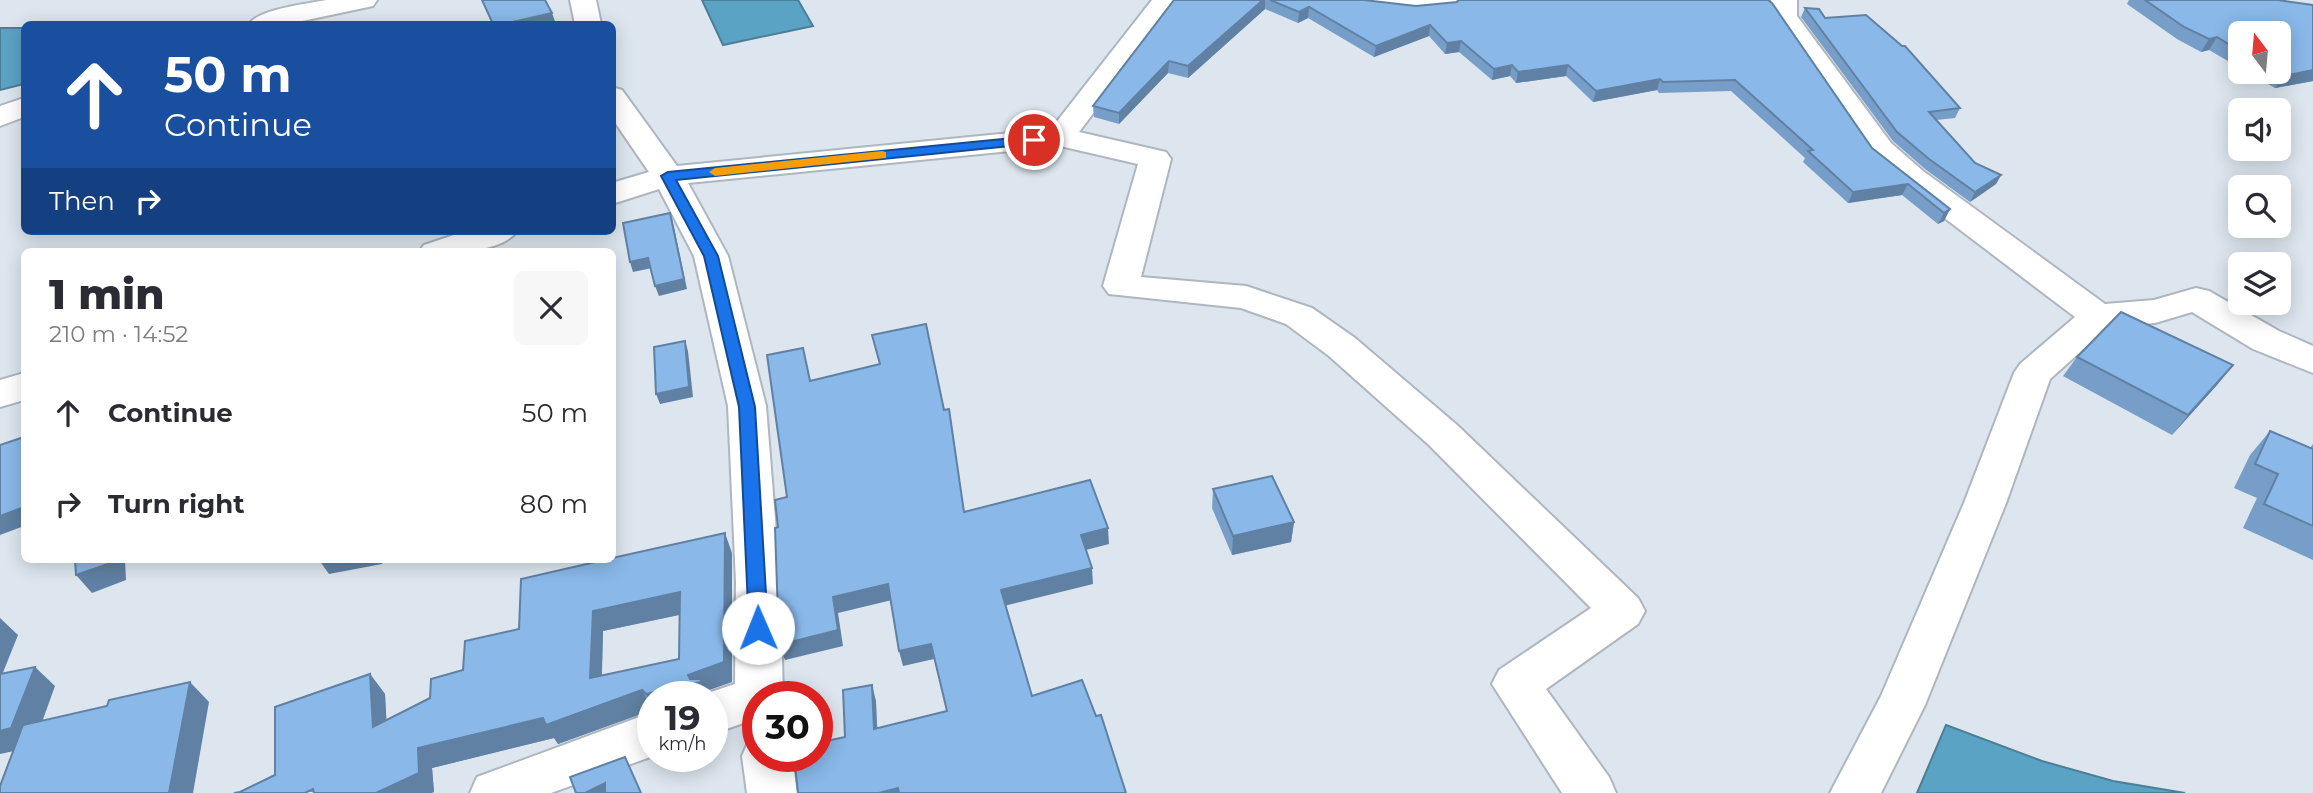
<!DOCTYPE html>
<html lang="en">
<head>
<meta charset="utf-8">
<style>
  body { margin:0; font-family:Montserrat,sans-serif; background:#f7f7f7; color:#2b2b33; height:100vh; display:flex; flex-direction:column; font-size:26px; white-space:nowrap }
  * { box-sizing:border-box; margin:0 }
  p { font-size:23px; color:#7c7c81 }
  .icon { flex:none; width:38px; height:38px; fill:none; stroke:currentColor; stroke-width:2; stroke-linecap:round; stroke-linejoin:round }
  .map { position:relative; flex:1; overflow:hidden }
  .sheet { position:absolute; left:21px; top:248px; width:595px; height:315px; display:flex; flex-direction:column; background:#fff; border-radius:10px; box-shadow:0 4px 18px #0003 }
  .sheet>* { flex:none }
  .top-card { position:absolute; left:21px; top:21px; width:595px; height:214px; border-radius:10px; box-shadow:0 4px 18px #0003; background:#1a4fa0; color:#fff; overflow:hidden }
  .needle { width:46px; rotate:344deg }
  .buttons { position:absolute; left:2228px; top:21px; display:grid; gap:14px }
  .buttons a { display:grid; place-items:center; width:63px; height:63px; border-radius:10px; background:#fff; box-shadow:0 4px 18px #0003; font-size:35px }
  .speed { position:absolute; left:637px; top:681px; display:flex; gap:14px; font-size:35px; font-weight:700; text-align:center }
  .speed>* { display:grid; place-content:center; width:91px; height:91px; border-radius:50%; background:#fff; box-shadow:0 4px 18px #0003; line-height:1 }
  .speed small { font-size:18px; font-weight:400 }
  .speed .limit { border:10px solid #d22; background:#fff; color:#111 }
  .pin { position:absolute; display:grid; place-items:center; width:60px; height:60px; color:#fff; margin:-30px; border:4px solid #fff; border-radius:50%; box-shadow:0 2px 7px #0007 }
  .me { position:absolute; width:77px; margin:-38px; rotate:359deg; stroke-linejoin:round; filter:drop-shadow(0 0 5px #0008) }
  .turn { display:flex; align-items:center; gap:24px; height:147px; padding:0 28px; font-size:32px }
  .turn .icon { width:91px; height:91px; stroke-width:2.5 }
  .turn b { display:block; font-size:49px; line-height:60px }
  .then { display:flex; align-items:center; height:66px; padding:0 28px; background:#0003; gap:14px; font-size:26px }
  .round { display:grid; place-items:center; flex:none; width:74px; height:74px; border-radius:10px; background:#f7f7f7 }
  .headline { display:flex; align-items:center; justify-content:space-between; height:119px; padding:0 28px }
  h1 { font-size:42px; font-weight:800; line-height:52px }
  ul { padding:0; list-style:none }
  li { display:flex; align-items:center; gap:21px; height:91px; padding:0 28px }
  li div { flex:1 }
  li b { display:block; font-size:26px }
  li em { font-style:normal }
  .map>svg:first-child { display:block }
</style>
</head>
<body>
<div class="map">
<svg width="2313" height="793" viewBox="0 0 2313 793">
  <rect width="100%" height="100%" fill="#dde6ef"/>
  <g fill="#5ba3c4" stroke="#4b7e97" stroke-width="2">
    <polygon points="702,0 798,0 813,26 723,45"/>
    <polygon points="0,28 24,28 24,84 0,90"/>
    <polygon points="1946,725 2042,761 2113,781 2185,793 1917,793"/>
  </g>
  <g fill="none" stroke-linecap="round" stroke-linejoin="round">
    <g stroke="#aeb6bf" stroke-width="4">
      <g id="street">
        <path d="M326 0H377L373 6 288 24H249C259 9 307 4 326 0Z"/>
        <polygon points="570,0 596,0 601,24 575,24"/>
        <polygon points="1152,0 1179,0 1079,132 1166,152 1171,159 1141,277 1246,286 1312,308 1355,338 1457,425 1638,598 1645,611 1638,624 1546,689 1609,777 1616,793 1562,793 1492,684 1499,670 1591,608 1429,445 1329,356 1286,324 1241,308 1109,294 1103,286 1138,164 1060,146 688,183 728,256 766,406 780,582 783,696 758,696 758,718 712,734 712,696 699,696 735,684 736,582 728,406 694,256 659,189 612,204 612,183 649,172 612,118 612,87 622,90 677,166 1051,129"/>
        <path d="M1342 0H1456L1459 4 1455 10C1422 18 1379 14 1346 6Z"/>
        <polygon points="1771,0 1797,0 1797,16 1891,143 1923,171 2105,304 2154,300 2196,288 2209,291 2279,331 2313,346 2313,373 2253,349 2192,312 2155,323 2108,327 2050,379 2006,503 1925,705 1881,793 1830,793 1881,696 1964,503 2014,373 2020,364 2075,317 1901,185 1869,157 1771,16"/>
        <polygon points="24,98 24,117 0,126 0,106"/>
        <path d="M466 231H517C500 255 446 252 419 252L424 245Z"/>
        <polygon points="24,373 24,400 0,407 0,380"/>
        <polygon points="653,712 653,756 551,793 470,793 477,777"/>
        <polygon points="758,737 758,756 792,756 797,793 747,793 742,756 749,740"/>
      </g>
    </g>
    <use href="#street" fill="#fff" fill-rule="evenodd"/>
  </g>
  <g fill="#769ec8" fill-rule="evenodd">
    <polygon points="1174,0 1364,0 1416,6 1768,0 1872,148 1950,209 1944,221 1938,224 1902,195 1848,203 1803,162 1805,158 1731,91 1659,93 1657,90 1593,102 1566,76 1516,83 1510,76 1492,80 1459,52 1445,54 1429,36 1374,57 1308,18 1298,23 1265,9 1188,78 1168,73 1119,124 1094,117 1093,106"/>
    <polygon points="2129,0 2278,0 2313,81 2275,88 2247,72 2278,72 2240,33 2240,68 2209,50 2201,52 2177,39 2127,4"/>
    <polygon points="1805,8 1825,18 1960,108 1955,118 1936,120 1975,163 2001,175 1996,184 1970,202 1925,169 1893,141 1801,17"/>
    <polygon points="2077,357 2233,365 2217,385 2172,435 2063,376"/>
    <polygon points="2270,431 2310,448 2313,444 2313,560 2243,528 2257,498 2234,488 2250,455"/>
    <polygon points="1213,489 1294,522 1291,542 1232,555 1212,508"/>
    <path d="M732 553V682L706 691 653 696V710H652L558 744 554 738 432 768 434 792H240L275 775 370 674 385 694 386 720 430 698 463 670 519 629ZM679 615V659L602 676 603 631Z"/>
  </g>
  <g fill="#6081a3">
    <polygon points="1263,0 1265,0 1265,9 1188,78 1188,66"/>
    <polygon points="1309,7 1308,18 1298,23 1299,12"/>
    <polygon points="552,13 556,24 504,24"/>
    <polygon points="1430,25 1429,36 1374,57 1376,46"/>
    <polygon points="2217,37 2209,50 2201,52 2209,39"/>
    <polygon points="1461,41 1459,52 1445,54 1447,43"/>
    <polygon points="1169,61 1168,73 1119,124 1119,113"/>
    <polygon points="1512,65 1510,76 1492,80 1494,69"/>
    <polygon points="1568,65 1566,76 1516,83 1518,72"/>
    <polygon points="2313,70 2313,81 2275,88 2284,76"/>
    <polygon points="1660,79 1657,90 1593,102 1596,91"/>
    <polygon points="2001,175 1996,184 1970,202 1975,192"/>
    <polygon points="1908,184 1902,195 1848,203 1853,192"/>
    <polygon points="1950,209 1944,221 1938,224 1944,213"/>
    <polygon points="670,213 673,223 687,289 659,296 655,286"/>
    <polygon points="648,258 652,268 633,272 630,262"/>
    <polygon points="685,341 688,351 693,397 660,404 656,394"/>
    <polygon points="2233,365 2217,385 2172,435 2188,415"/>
    <polygon points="24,507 24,526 0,535 0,516"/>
    <polygon points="1294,522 1291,542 1232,555 1233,536"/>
    <polygon points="1108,528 1109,544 1082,551 1081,535"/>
    <polygon points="725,533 732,553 732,682 706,691 708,696 653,696 653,708 646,694 688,675"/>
    <polygon points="111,560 125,560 126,580 92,593 76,575"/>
    <polygon points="319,560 383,560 382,564 329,574"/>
    <polygon points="1092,568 1093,584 1004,606 1001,590"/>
    <polygon points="888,584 892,600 838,613 843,646 785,660 779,645 833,597"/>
    <polygon points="680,592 688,613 603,631 601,698 590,678 593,611"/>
    <polygon points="0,618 18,635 0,680"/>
    <polygon points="931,644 934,659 903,666 899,651"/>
    <polygon points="35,667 55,686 33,747 0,754 0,731"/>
    <polygon points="370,674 385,694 388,747 373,727"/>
    <polygon points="190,682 209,702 193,793 169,793"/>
    <polygon points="872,685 876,701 878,744 874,729"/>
    <polygon points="642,690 652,710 558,744 554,738 432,768 434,792 432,793 376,793 418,748"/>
    <polygon points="605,783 609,793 585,793"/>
    <polygon points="898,788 899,793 879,793"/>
  </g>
  <g fill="#89b8e9" stroke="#6081a3" stroke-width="2" fill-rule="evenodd">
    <polygon points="482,0 545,0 552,13 504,24 493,24"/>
    <polygon points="1174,0 1263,0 1188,66 1169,61 1119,113 1093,106"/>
    <polygon points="1270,0 1364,0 1416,6 1457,2 1459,0 1768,0 1772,3 1872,148 1950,209 1944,213 1908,184 1853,192 1808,151 1813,150 1735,80 1663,82 1660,79 1596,91 1568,65 1518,72 1512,65 1494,69 1461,41 1447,43 1430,25 1376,46 1309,7 1299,12"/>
    <polygon points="2145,0 2278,0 2313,5 2313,70 2284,76 2277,72 2278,72 2278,33 2240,33 2240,51 2217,37 2209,39 2184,27"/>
    <polygon points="1805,8 1819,9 1825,18 1866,15 1902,46 1905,46 1960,108 1929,112 1975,163 2001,175 1975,192 1929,159 1897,132"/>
    <polygon points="670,213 684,279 655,286 648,258 630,262 623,223"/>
    <polygon points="2121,312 2233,365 2188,415 2077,357"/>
    <polygon points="926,324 944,410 949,409 964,512 1090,480 1108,528 1081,535 1092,568 1001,590 1032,696 1082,680 1096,716 1101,715 1126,793 899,793 898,788 879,793 798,793 794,756 817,756 817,743 845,737 843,690 872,685 874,729 947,711 931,644 899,651 888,584 833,597 838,630 779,645 775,528 778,527 775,500 787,497 767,355 803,348 810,381 880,364 872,335"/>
    <polygon points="685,341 689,387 656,394 654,347"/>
    <polygon points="2270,431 2313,449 2313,526 2264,504 2278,474 2255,464"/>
    <polygon points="24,437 24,507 0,516 0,445"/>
    <polygon points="1272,476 1294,522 1233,536 1213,489"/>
    <path d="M725 533 724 662 688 675 690 679H701V682L646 694 642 690 546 725 543 718 418 748 419 773 376 793H314L313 789 305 793H234L240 792 275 775V707L370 674 373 727 430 698 431 679 463 670 465 641 519 629 521 579 604 560H612V558ZM680 592 679 659 590 678 593 611Z"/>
    <polygon points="75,560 111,560 111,563 76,575"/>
    <polygon points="35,667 11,728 0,731 0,674"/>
    <polygon points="190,682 169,793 0,793 0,786 23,725 107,706 109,700"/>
    <polygon points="625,757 641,793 605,793 605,783 585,793 576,793 570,777"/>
  </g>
  <polygon fill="#1a73e8" stroke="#114b97" stroke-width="2" points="1034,136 1040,140 1039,143 676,180 718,256 755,407 768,628 765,633 758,636 752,633 749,628 739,407 704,256 661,176 668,172"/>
  <polygon fill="#f59e0b" points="882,151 886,152 886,158 715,176 709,172 715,168"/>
</svg>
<div class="buttons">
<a><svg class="needle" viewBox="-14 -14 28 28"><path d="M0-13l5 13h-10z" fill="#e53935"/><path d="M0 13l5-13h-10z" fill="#7c7c81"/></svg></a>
<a><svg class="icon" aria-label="sound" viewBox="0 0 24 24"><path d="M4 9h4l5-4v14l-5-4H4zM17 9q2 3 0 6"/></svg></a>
<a><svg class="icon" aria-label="search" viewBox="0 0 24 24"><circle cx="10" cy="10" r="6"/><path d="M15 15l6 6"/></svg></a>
<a><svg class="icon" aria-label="layers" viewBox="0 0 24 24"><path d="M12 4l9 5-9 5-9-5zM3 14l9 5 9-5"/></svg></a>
</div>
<div class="speed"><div>19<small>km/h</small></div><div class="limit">30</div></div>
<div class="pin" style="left:1034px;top:140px;background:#d93025"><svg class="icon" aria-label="arrive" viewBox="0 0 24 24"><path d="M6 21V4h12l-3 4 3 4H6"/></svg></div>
<svg class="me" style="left:758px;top:628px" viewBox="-20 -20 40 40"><circle r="19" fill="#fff"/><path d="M0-13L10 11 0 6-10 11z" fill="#1a73e8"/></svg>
<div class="top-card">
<div class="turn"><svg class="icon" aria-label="ahead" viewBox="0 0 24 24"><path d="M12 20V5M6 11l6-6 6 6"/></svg><div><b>50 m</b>Continue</div></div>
<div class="then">Then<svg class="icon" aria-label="right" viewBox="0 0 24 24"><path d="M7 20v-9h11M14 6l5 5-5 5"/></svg></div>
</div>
<section class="sheet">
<div class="headline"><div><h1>1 min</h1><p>210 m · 14:52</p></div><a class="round"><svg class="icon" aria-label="close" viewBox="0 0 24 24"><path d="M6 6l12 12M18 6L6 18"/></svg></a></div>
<ul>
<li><svg class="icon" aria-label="ahead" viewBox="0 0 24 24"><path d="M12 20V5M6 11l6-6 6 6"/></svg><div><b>Continue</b></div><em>50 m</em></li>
<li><svg class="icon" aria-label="right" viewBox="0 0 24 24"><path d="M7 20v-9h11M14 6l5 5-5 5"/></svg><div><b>Turn right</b></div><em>80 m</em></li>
</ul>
</section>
</div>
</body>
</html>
